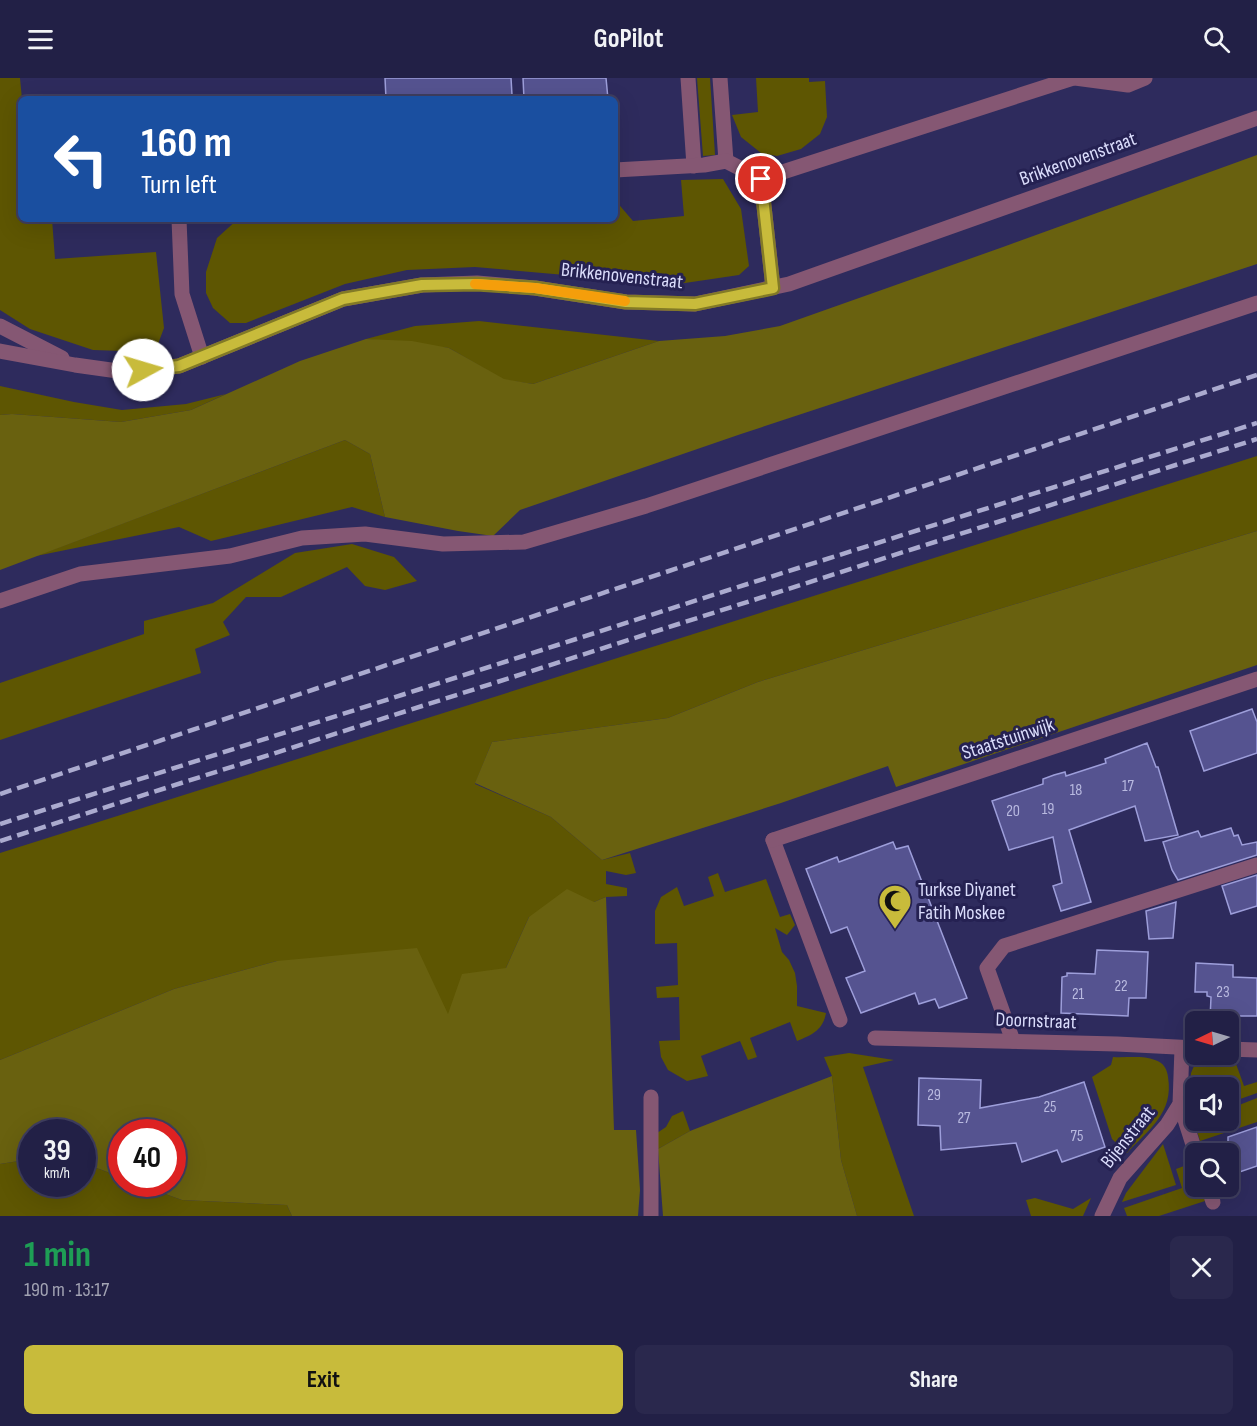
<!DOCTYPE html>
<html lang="en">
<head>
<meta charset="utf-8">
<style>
  body { margin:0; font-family:"Sofia Sans Condensed",sans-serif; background:#2a284d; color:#f1f3f6; height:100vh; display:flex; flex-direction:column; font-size:22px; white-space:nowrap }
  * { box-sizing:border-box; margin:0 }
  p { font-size:20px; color:#a2a3b3 }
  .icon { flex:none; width:33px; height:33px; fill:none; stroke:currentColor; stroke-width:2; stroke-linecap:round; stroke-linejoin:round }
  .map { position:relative; height:1138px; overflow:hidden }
  .sheet { display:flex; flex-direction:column; background:#222046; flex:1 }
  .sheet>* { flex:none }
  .hud { position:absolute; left:18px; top:18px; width:600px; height:126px; border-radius:9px; box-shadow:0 6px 24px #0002,0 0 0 2px #3f3e5f; background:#1a4fa0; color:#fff; overflow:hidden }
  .needle { width:39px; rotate:265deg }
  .tools { position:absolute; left:1185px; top:933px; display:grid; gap:12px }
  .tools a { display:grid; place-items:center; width:54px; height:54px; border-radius:9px; background:#222046; box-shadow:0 6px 24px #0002,0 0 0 2px #3f3e5f; font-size:30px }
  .speed { position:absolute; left:18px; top:1041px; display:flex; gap:12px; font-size:30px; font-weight:700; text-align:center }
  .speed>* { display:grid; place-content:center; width:78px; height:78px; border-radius:50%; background:#222046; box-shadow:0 6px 24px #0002,0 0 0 2px #3f3e5f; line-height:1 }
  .speed small { font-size:15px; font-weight:400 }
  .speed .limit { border:9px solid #d22; background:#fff; color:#111 }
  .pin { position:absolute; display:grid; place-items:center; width:51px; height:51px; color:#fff; margin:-26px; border:3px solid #fff; border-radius:50%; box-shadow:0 2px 6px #0007 }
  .me { position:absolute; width:66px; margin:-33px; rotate:84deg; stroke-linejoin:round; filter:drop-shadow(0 0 4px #0008) }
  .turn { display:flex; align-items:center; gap:21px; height:126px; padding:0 24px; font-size:27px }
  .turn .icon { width:78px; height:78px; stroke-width:2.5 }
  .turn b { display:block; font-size:42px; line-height:51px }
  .round { display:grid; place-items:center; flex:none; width:63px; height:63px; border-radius:9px; background:#2a284d }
  .headline { display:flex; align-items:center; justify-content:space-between; height:102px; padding:0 24px }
  h1 { font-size:36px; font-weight:700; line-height:45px; color:#1e9e55 }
  .action { display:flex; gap:12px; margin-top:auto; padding:12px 24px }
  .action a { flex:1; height:69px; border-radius:9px; background:#c8bb3b; color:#111; font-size:24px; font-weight:700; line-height:69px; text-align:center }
  .action a+a { background:#2a284d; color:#f1f3f6 }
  header { display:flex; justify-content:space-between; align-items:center; height:78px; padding:0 24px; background:#222046; font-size:27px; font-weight:700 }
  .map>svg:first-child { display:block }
</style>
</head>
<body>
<header><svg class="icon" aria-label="menu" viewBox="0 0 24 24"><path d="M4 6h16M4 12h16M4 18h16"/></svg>GoPilot<svg class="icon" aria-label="search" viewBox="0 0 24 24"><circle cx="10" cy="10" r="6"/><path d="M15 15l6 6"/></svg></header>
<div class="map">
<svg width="1257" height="1138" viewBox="0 0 1257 1138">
  <rect width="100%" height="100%" fill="#2e2b5d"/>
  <g fill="#5e5602">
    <polygon points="0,0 20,0 22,21 21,141 52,141 55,181 156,174 164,250 155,274 93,272 30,251 0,232"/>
    <polygon points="697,0 710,0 715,77 703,78"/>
    <polygon points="756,0 809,0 809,4 825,3 827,39 820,56 801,71 777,78 761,75 741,59 732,37 758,34"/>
    <polygon points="723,101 741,131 749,188 739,197 685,205 645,204 475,189 407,192 345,206 246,245 230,245 213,230 206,215 206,194 217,160 238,141 615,141 615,122 633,143 684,138 681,102"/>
    <polygon points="479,243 659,263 533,306 504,302 449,270 366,261 415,248"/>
    <polygon points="0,308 74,324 122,332 186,326 226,316 191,332 121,344 12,336 0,337"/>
    <polygon points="345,362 370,376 385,439 352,429 211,463 179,449 36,478"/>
    <polygon points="1257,378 1257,453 758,604 668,640 492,664 475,706 551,739 602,782 630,775 636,795 626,797 606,793 606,806 627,810 627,818 606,819 594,824 529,839 506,890 448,937 277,883 174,911 0,982 0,775"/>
    <polygon points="352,466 394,479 417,503 385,512 365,508 347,489 281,519 246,519 223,544 230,557 195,571 201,595 0,662 0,605 144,556 144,543 213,525 295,475"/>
    <path d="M718 795 725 814 766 801 780 839 790 836 795 847 787 857 775 850 782 874 789 882 795 895 797 908V928L826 935C823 952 812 957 797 963L790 944 750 960 757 979 748 982 740 963 701 978 708 998 687 1003 668 992 661 979 659 963 680 962 679 919 657 920 656 909 678 907 677 865 655 866V833L661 819 677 809 684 828 714 818 708 799Z"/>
    <polygon points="849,975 894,982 863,989 914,1138 857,1138 841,1082 832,998 824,979"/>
    <path d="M1113 979C1126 980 1143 977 1155 982 1164 985 1167 991 1168 999 1174 1035 1149 1051 1127 1075L1112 1061 1092 999 1111 987Z"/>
    <polygon points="1205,982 1235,983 1244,1008 1257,1004 1257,1015 1229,1025 1228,1010 1196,1010 1195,1038 1192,1039 1188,1032 1191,995 1194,988"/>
    <polygon points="1257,1020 1257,1044 1200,1063 1194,1043 1228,1042 1229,1031"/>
    <polygon points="683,1033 690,1053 658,1071 657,1055 666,1049 672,1038"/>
    <polygon points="1163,1066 1176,1107 1122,1124 1126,1115"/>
    <polygon points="31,1081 32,1106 82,1106 83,1085 121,1099 122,1106 138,1106 182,1122 287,1127 292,1138 0,1138 0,1086"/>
    <polygon points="1192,1085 1195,1095 1196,1108 1200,1109 1205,1123 1159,1138 1127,1138 1124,1130 1182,1110 1176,1091"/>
    <polygon points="1035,1120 1073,1131 1091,1120 1083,1138 1031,1138 1026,1122"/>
  </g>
  <g fill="#69610f">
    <polygon points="1257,77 1257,186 741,356 520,432 493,458 458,453 385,439 370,376 345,362 0,492 0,337 12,336 121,344 191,332 300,283 366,261 412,263 449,270 504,301 533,306 659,263 725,258 780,248 1003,169"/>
    <polygon points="1257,453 1257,587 896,709 888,688 781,725 602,782 551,739 475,705 492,664 668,640 758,604"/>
    <polygon points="567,811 594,824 606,819 614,1052 636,1052 640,1112 638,1138 292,1138 287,1127 182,1122 138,1106 172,1106 172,1054 122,1054 121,1099 83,1085 82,1054 32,1054 31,1081 0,1086 0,982 174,911 277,883 417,870 448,936 462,896 506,890 529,839"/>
    <polygon points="832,998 841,1082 857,1138 663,1138 658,1071 690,1053"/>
  </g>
  <g fill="#555390" stroke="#9d9eda" stroke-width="1.5">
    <polygon points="385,0 511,0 512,17 458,21 386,21"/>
    <polygon points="523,0 606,0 608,21 524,21"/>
    <polygon points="1252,631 1257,644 1257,675 1204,693 1190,653"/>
    <polygon points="1147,665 1156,689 1158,689 1178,757 1145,763 1135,728 1069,752 1091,824 1061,833 1053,808 1062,805 1053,759 1009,772 992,723 1043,706 1043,701 1054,697 1065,694 1066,698 1106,685 1105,681"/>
    <polygon points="1231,750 1234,758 1238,757 1242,767 1257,764 1257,777 1178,802 1172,792 1163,764 1198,753 1201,759"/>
    <polygon points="893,764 896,771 908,768 967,920 939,930 935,921 919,926 915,915 861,935 846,900 865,893 847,849 831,855 806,791 837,779 839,784"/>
    <polygon points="1257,797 1257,828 1231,836 1222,808"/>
    <polygon points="1176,824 1173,860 1149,861 1146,833"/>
    <polygon points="1097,872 1148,874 1146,920 1129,920 1128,938 1061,935 1062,899 1067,898 1067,895 1095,896"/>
    <polygon points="1196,885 1233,887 1233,899 1257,900 1257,938 1232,938 1231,943 1210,942 1211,919 1207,918 1207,914 1195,914"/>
    <polygon points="919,1000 981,1002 980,1030 1039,1019 1084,1004 1105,1069 1062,1084 1057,1072 1022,1084 1016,1065 941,1072 940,1048 918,1047"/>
    <polygon points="1257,1049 1257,1088 1228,1098 1228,1059"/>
  </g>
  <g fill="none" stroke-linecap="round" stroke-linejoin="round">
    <g stroke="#855773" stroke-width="15">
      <polyline points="688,0 694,88"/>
      <polyline points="720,0 726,83 761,101 773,209"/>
      <polyline points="1075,0 1128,7 1145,0"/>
      <polyline points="615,92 704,87 726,83"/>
      <polyline points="761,101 1073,0"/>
      <polyline points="179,141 182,216 202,279"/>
      <polyline points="0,523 80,496 230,478 302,460 365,456 443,466 524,464 646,428 1257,225"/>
      <polyline points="773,762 840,942"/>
      <polyline points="1013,963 987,890 1004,868 1257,787"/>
      <polyline points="1180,1026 1196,1076"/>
      <polyline points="1208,1108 1213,1124"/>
    </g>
    <g stroke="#855773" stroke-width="15">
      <polyline points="773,762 1257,601"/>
      <polyline points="875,960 1117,966 1196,970"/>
      <polyline points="1228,971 1257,972"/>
      <polyline points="651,1019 651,1138"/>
      <polyline points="1102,1138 1120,1100 1167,1047 1180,1026 1182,970"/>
    </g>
    <g stroke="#855773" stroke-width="15">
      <polyline points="0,248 62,280"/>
      <polyline points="0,273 75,287 125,294 179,288 343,221 422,207 477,205 535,210 626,224 695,226 789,206 1257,40"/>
    </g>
    <g stroke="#ababcf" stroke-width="4.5" stroke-dasharray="12 6" stroke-linecap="butt">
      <polyline points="0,716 1257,297"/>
      <polyline points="0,746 735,510 1257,345"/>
      <polyline points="0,763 1257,361"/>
    </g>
  </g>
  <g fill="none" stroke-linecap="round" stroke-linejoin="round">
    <g stroke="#827a26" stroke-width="15">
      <polyline id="route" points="143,292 179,288 343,221 422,207 477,206 535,210 626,224 695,226 773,210 761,101"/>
    </g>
    <use href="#route" stroke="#c8bb3b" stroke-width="10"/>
    <polyline stroke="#f59e0b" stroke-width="10" points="475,206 535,210 625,223"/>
  </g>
  <defs>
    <g id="mosque-pin" transform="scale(1.725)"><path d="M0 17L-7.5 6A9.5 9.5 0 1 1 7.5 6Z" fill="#c8bb3b" stroke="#252152"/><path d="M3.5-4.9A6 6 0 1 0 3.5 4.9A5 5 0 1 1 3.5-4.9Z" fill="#111"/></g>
  </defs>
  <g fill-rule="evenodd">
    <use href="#mosque-pin" x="895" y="823"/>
  </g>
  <g text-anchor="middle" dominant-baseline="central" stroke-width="6" stroke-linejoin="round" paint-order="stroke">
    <g font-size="16" fill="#b9bae0">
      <text x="1128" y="708">17</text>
      <text x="1076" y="712">18</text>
      <text x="1048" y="731">19</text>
      <text x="1013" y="733">20</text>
      <text x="1121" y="908">22</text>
      <text x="1223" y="914">23</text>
      <text x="1078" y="916">21</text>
      <text x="934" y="1017">29</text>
      <text x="1050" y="1029">25</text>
      <text x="964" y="1040">27</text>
      <text x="1077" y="1058">75</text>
    </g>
    <g font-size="20" fill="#dadcfb" stroke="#252152">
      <text transform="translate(1078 81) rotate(-20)">Brikkenovenstraat</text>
      <text transform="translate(622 198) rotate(6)">Brikkenovenstraat</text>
      <text transform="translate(1008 661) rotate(-18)">Staatstuinwijk</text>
      <text transform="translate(1036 943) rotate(2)">Doornstraat</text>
      <text transform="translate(1128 1059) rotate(-51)">Bijenstraat</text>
    </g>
    <g font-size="20" fill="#dadcfb" stroke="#252152" text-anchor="start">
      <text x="918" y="812">Turkse Diyanet<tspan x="918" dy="23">Fatih Moskee</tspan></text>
    </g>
  </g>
</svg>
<div class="tools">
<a><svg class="needle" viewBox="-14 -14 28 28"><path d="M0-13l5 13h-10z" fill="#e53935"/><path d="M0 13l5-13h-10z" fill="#a2a3b3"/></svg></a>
<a><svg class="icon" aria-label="sound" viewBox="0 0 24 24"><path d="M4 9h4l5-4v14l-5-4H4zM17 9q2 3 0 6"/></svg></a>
<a><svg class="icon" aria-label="search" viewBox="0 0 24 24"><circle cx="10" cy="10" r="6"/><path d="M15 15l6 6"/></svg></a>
</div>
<div class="speed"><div>39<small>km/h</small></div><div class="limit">40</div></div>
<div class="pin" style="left:761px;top:101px;background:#d93025"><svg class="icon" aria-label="arrive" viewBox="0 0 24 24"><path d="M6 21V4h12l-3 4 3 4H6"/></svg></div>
<svg class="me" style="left:143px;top:292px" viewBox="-20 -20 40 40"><circle r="19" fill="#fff"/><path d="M0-13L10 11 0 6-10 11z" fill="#c8bb3b"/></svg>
<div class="hud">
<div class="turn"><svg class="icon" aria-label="left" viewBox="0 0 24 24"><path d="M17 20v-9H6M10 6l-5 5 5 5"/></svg><div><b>160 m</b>Turn left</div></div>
</div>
</div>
<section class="sheet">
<div class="headline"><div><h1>1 min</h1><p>190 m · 13:17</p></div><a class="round"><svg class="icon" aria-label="close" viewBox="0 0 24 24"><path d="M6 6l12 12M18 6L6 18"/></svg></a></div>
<div class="action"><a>Exit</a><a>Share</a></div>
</section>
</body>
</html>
